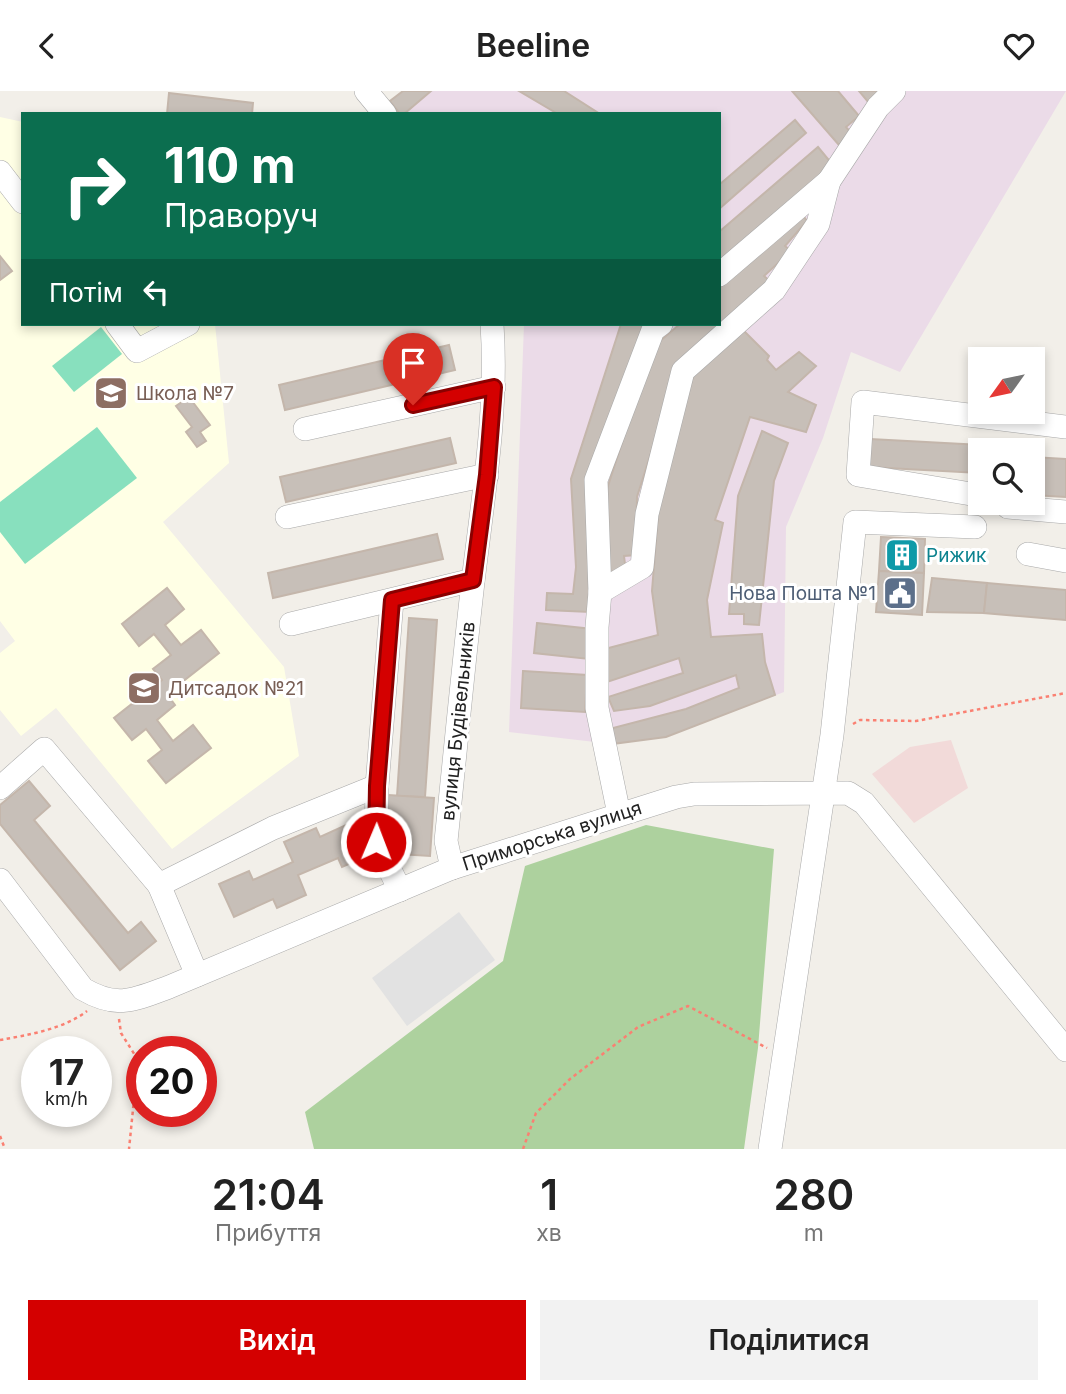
<!DOCTYPE html>
<html lang="uk">
<head>
<meta charset="utf-8">
<style>
  body { margin:0; font-family:Inter,sans-serif; background:#f2f2f2; color:#222; height:100vh; display:flex; flex-direction:column; font-size:26px; white-space:nowrap }
  * { box-sizing:border-box; margin:0 }
  p { font-size:23px; color:#767676 }
  .icon { flex:none; width:38px; height:38px; fill:none; stroke:currentColor; stroke-width:2; stroke-linecap:round; stroke-linejoin:round }
  .map { position:relative; height:1058px; overflow:hidden }
  .sheet { display:flex; flex-direction:column; background:#fff; flex:1 }
  .sheet>* { flex:none }
  .hud { position:absolute; left:21px; top:21px; width:700px; height:214px; border-radius:0px; box-shadow:0 4px 10px #0003; background:#0b6e4f; color:#fff; overflow:hidden }
  .needle { width:46px; rotate:237deg }
  .fabs { position:absolute; left:968px; top:256px; display:grid; gap:14px }
  .fabs a { display:grid; place-items:center; width:77px; height:77px; border-radius:0px; background:#fff; box-shadow:0 4px 10px #0003; font-size:35px }
  .speed { position:absolute; left:21px; top:945px; display:flex; gap:14px; font-size:35px; font-weight:700; text-align:center }
  .speed>* { display:grid; place-content:center; width:91px; height:91px; border-radius:50%; background:#fff; box-shadow:0 4px 10px #0003; line-height:1 }
  .speed small { font-size:18px; font-weight:400 }
  .speed .limit { border:10px solid #d22; background:#fff; color:#111 }
  .pin { position:absolute; display:grid; place-items:center; width:60px; height:60px; color:#fff; margin:-72px -30px; border-radius:50% 50% 50% 0; rotate:-45deg; box-shadow:0 0 7px #0007 }
  .pin .icon { rotate:45deg }
  .me { position:absolute; width:77px; margin:-38px; rotate:1deg; stroke-linejoin:round; filter:drop-shadow(0 0 5px #0008) }
  .turn { display:flex; align-items:center; gap:24px; height:147px; padding:0 28px; font-size:32px }
  .turn .icon { width:91px; height:91px; stroke-width:2.5 }
  .turn b { display:block; font-size:49px; line-height:60px }
  .then { display:flex; align-items:center; height:66px; padding:0 28px; background:#0003; gap:14px; font-size:26px }
  .eta { display:flex; justify-content:space-evenly; align-items:center; height:119px; text-align:center }
  .eta b { font-size:42px; font-weight:600; line-height:49px }
  .primary-button { display:flex; gap:14px; margin-top:auto; padding:14px 28px }
  .primary-button a { flex:1; height:80px; border-radius:0px; background:#d40000; color:#fff; font-size:28px; font-weight:600; line-height:80px; text-align:center }
  .primary-button a+a { background:#f2f2f2; color:#222 }
  header { display:flex; justify-content:space-between; align-items:center; height:91px; padding:0 28px; background:#fff; font-size:32px; font-weight:600 }
  .map>svg:first-child { display:block }
</style>
</head>
<body>
<header><svg class="icon" aria-label="back" viewBox="0 0 24 24"><path d="M15 5l-7 7 7 7"/></svg>Beeline<svg class="icon" aria-label="heart" viewBox="0 0 24 24"><path d="M12 20l-8-8c-3-5 5-10 8-4 3-6 11-1 8 4z"/></svg></header>
<div class="map">
<svg width="1066" height="1058" viewBox="0 0 1066 1058">
  <rect width="100%" height="100%" fill="#f2efe9"/>
  <polygon fill="#f2dad9" points="951,649 968,697 914,732 872,683 910,656"/>
  <polygon fill="#ebdbe8" points="403,0 1066,0 900,281 851,261 823,347 786,436 784,601 666,646 612,653 509,641 524,233 719,233 719,23 400,23"/>
  <polygon fill="#ffffe5" points="0,26 23,31 23,233 215,233 229,372 163,431 284,576 299,665 172,758 56,617 21,645 0,619 0,562 15,550 0,530"/>
  <polygon fill="#add19e" points="646,734 774,758 758,957 744,1058 314,1058 305,1021 503,870 525,775"/>
  <g fill="#88e0be">
    <polygon points="101,236 122,263 74,301 52,275"/>
    <polygon points="97,336 137,387 25,473 0,441 0,411"/>
  </g>
  <polygon fill="#e2e2e2" points="459,821 495,869 407,935 372,887"/>
  <g fill="#c7bfb8" stroke="#c4b6ab" stroke-width="2">
    <polygon points="403,0 431,0 404,23 400,23 390,10"/>
    <polygon points="519,0 564,0 600,23 558,23"/>
    <polygon points="792,0 838,0 859,25 846,36 852,43 839,54"/>
    <polygon points="859,0 881,0 869,12"/>
    <polygon points="169,2 253,12 252,23 167,23"/>
    <polygon points="795,29 806,42 719,118 719,94"/>
    <polygon points="818,56 832,73 719,172 719,141"/>
    <polygon points="802,123 807,130 785,155 791,160 764,185 771,191 680,271 637,406 636,464 624,465 626,481 609,483 607,398 653,256 680,233 719,233 719,197"/>
    <polygon points="0,165 12,180 0,189"/>
    <polygon points="621,233 644,233 588,397 590,521 546,519 547,502 573,503 576,476 571,388"/>
    <polygon points="741,237 769,265 767,269 776,279 799,261 816,275 788,301 816,314 806,341 750,326 715,429 723,432 707,509 711,546 762,543 765,571 775,604 666,646 612,653 613,637 686,618 739,597 736,584 650,615 614,620 608,606 683,582 679,567 607,591 601,559 658,544 652,500 660,399 694,282"/>
    <polygon points="449,254 455,279 285,319 279,294"/>
    <polygon points="189,306 210,334 200,341 206,350 197,356 186,341 192,336 176,315"/>
    <polygon points="762,340 788,352 774,390 759,534 744,533 744,523 729,523 738,405"/>
    <polygon points="450,347 456,372 286,411 280,386"/>
    <polygon points="870,348 981,354 979,382 869,376"/>
    <polygon points="1032,366 1066,368 1066,406 1032,404"/>
    <polygon points="437,443 443,468 273,507 268,482"/>
    <polygon points="881,446 925,448 924,482 879,480"/>
    <polygon points="879,480 924,482 922,524 876,521"/>
    <polygon points="932,487 987,492 984,522 927,521"/>
    <polygon points="987,492 1066,499 1066,529 984,522"/>
    <polygon points="167,497 184,518 165,534 181,554 201,539 219,562 167,603 175,614 157,629 173,650 193,634 211,657 166,692 148,670 162,659 146,638 132,649 114,627 162,589 153,578 171,564 154,543 139,555 122,533"/>
    <polygon points="409,527 437,529 425,706 397,705"/>
    <polygon points="537,532 592,538 589,568 534,562"/>
    <polygon points="523,580 587,584 585,621 521,617"/>
    <polygon points="29,690 50,715 34,729 128,842 141,831 156,850 120,879 0,733 0,714"/>
    <polygon points="388,704 434,707 430,765 383,762"/>
    <polygon points="357,729 372,763 342,776 338,767 298,784 306,804 277,817 273,808 234,826 219,793 249,780 253,789 293,771 284,751 316,737 320,746"/>
  </g>
  <g fill="none" stroke-linecap="round" stroke-linejoin="round">
    <g stroke="#a9a9a9" stroke-width="24">
      <g id="minor">
        <polyline points="366,0 385,23"/>
        <polyline points="0,81 23,111"/>
        <polyline points="719,184 829,90 878,16 894,0"/>
        <polyline points="117,233 137,260 188,233"/>
        <polyline points="305,338 494,296"/>
        <polyline points="971,403 858,384 863,311 1066,336"/>
        <polyline points="1008,416 1066,421"/>
        <polyline points="287,426 487,384"/>
        <polyline points="1028,463 1066,470"/>
        <polyline points="600,501 642,476 647,423 683,280 774,199 818,133 829,90"/>
        <polyline points="392,509 377,695 376,751 400,799"/>
        <polyline points="291,533 473,489"/>
        <polyline points="0,697 44,658 159,794"/>
        <polyline points="619,723 597,617 597,536 600,501 596,389 653,239 661,233"/>
        <path d="M452 777 446 750C455 664 463 578 473 491 483 405 498 320 492 233"/>
        <path d="M0 789 83 898C117 918 134 909 169 896L452 777 676 706 694 703 848 702 864 712 1066 959"/>
        <polyline points="197,884 159,794 273,737 377,695"/>
        <polyline points="770,1058 832,644 855,431 975,436"/>
      </g>
    </g>
    <g stroke="#fa8072" stroke-width="2.5" stroke-dasharray="3.5 3.5" stroke-linecap="butt">
      <polyline points="853,633 860,629 916,630 1066,602"/>
      <polyline points="119,928 121,942 138,969 129,1058"/>
      <path d="M0 949C28 944 64 938 87 920"/>
      <polyline points="0,1045 5,1058"/>
      <polyline points="523,1058 536,1022 570,988 638,936 688,915 767,957"/>
    </g>
    <use href="#minor" stroke="#fff" stroke-width="23"/>
  </g>
  <g fill="none" stroke-linecap="round" stroke-linejoin="round">
    <g stroke="#8a0000" stroke-width="18">
      <polyline id="route" points="376,751 377,695 392,509 473,489 487,384 494,296 413,314"/>
    </g>
    <use href="#route" stroke="#d40000" stroke-width="12"/>
  </g>
  <defs>
    <g id="school-square" transform="scale(1.75)"><rect x="-9" y="-9" width="18" height="18" rx="4" fill="#8d6e63" stroke="#fff"/><path d="M0-5L7-2L0 1L-7-2ZM-4 1L0 2.5L4 1V4Q0 6-4 4Z" fill="#fff"/></g>
    <g id="building-square" transform="scale(1.75)"><rect x="-9" y="-9" width="18" height="18" rx="4" fill="#0f9aa8" stroke="#fff"/><path d="M-4-6H4V6H1V3H-1V6H-4ZM-2.5-4.3h1.7v1.8h-1.7ZM.8-4.3h1.7v1.8H.8ZM-2.5-1h1.7V.8h-1.7ZM.8-1h1.7V.8H.8Z" fill="#fff"/></g>
    <g id="civic-square" transform="scale(1.75)"><rect x="-9" y="-9" width="18" height="18" rx="4" fill="#5c6f8a" stroke="#fff"/><path d="M-.6-6.5H3V-4.5H.6V-3L4-1V1h2V6H-6V1h2V-1L-.6-3ZM-1.2 2.5V6h2.4V2.5Z" fill="#fff"/></g>
  </defs>
  <g fill-rule="evenodd">
    <use href="#school-square" x="111" y="302"/>
    <use href="#building-square" x="902" y="464"/>
    <use href="#civic-square" x="900" y="502"/>
    <use href="#school-square" x="144" y="597"/>
  </g>
  <g text-anchor="middle" dominant-baseline="central" stroke-width="6" stroke-linejoin="round" paint-order="stroke">
    <g font-size="19" fill="#785e54" stroke="#fff" text-anchor="start">
      <text x="136" y="302">Школа №7</text>
      <text x="168" y="597">Дитсадок №21</text>
    </g>
    <g font-size="19" fill="#0d838f" stroke="#fff" text-anchor="start">
      <text x="926" y="464">Рижик</text>
    </g>
    <g font-size="19" fill="#4e5e75" stroke="#fff" text-anchor="end">
      <text x="876" y="502">Нова Пошта №1</text>
    </g>
    <g font-size="19" fill="#222" stroke="#fff">
      <text transform="translate(458 630) rotate(-84)">вулиця Будівельників</text>
      <text transform="translate(552 745) rotate(-18)">Приморська вулиця</text>
    </g>
  </g>
</svg>
<div class="fabs">
<a><svg class="needle" viewBox="-14 -14 28 28"><path d="M0-13l5 13h-10z" fill="#e53935"/><path d="M0 13l5-13h-10z" fill="#767676"/></svg></a>
<a><svg class="icon" aria-label="search" viewBox="0 0 24 24"><circle cx="10" cy="10" r="6"/><path d="M15 15l6 6"/></svg></a>
</div>
<div class="speed"><div>17<small>km/h</small></div><div class="limit">20</div></div>
<div class="pin" style="left:413px;top:314px;background:#d93025"><svg class="icon" aria-label="arrive" viewBox="0 0 24 24"><path d="M6 21V4h12l-3 4 3 4H6"/></svg></div>
<svg class="me" style="left:376px;top:751px" viewBox="-20 -20 40 40"><circle r="17" fill="#d40000" stroke="#fff" stroke-width="3"/><path d="M0-11L8 9 0 5-8 9z" fill="#fff"/></svg>
<div class="hud">
<div class="turn"><svg class="icon" aria-label="right" viewBox="0 0 24 24"><path d="M7 20v-9h11M14 6l5 5-5 5"/></svg><div><b>110 m</b>Праворуч</div></div>
<div class="then">Потім<svg class="icon" aria-label="left" viewBox="0 0 24 24"><path d="M17 20v-9H6M10 6l-5 5 5 5"/></svg></div>
</div>
</div>
<section class="sheet">
<div class="eta">
<div><b>21:04</b><p>Прибуття</p></div>
<div><b>1</b><p>хв</p></div>
<div><b>280</b><p>m</p></div>
</div>
<div class="primary-button"><a>Вихід</a><a>Поділитися</a></div>
</section>
</body>
</html>
